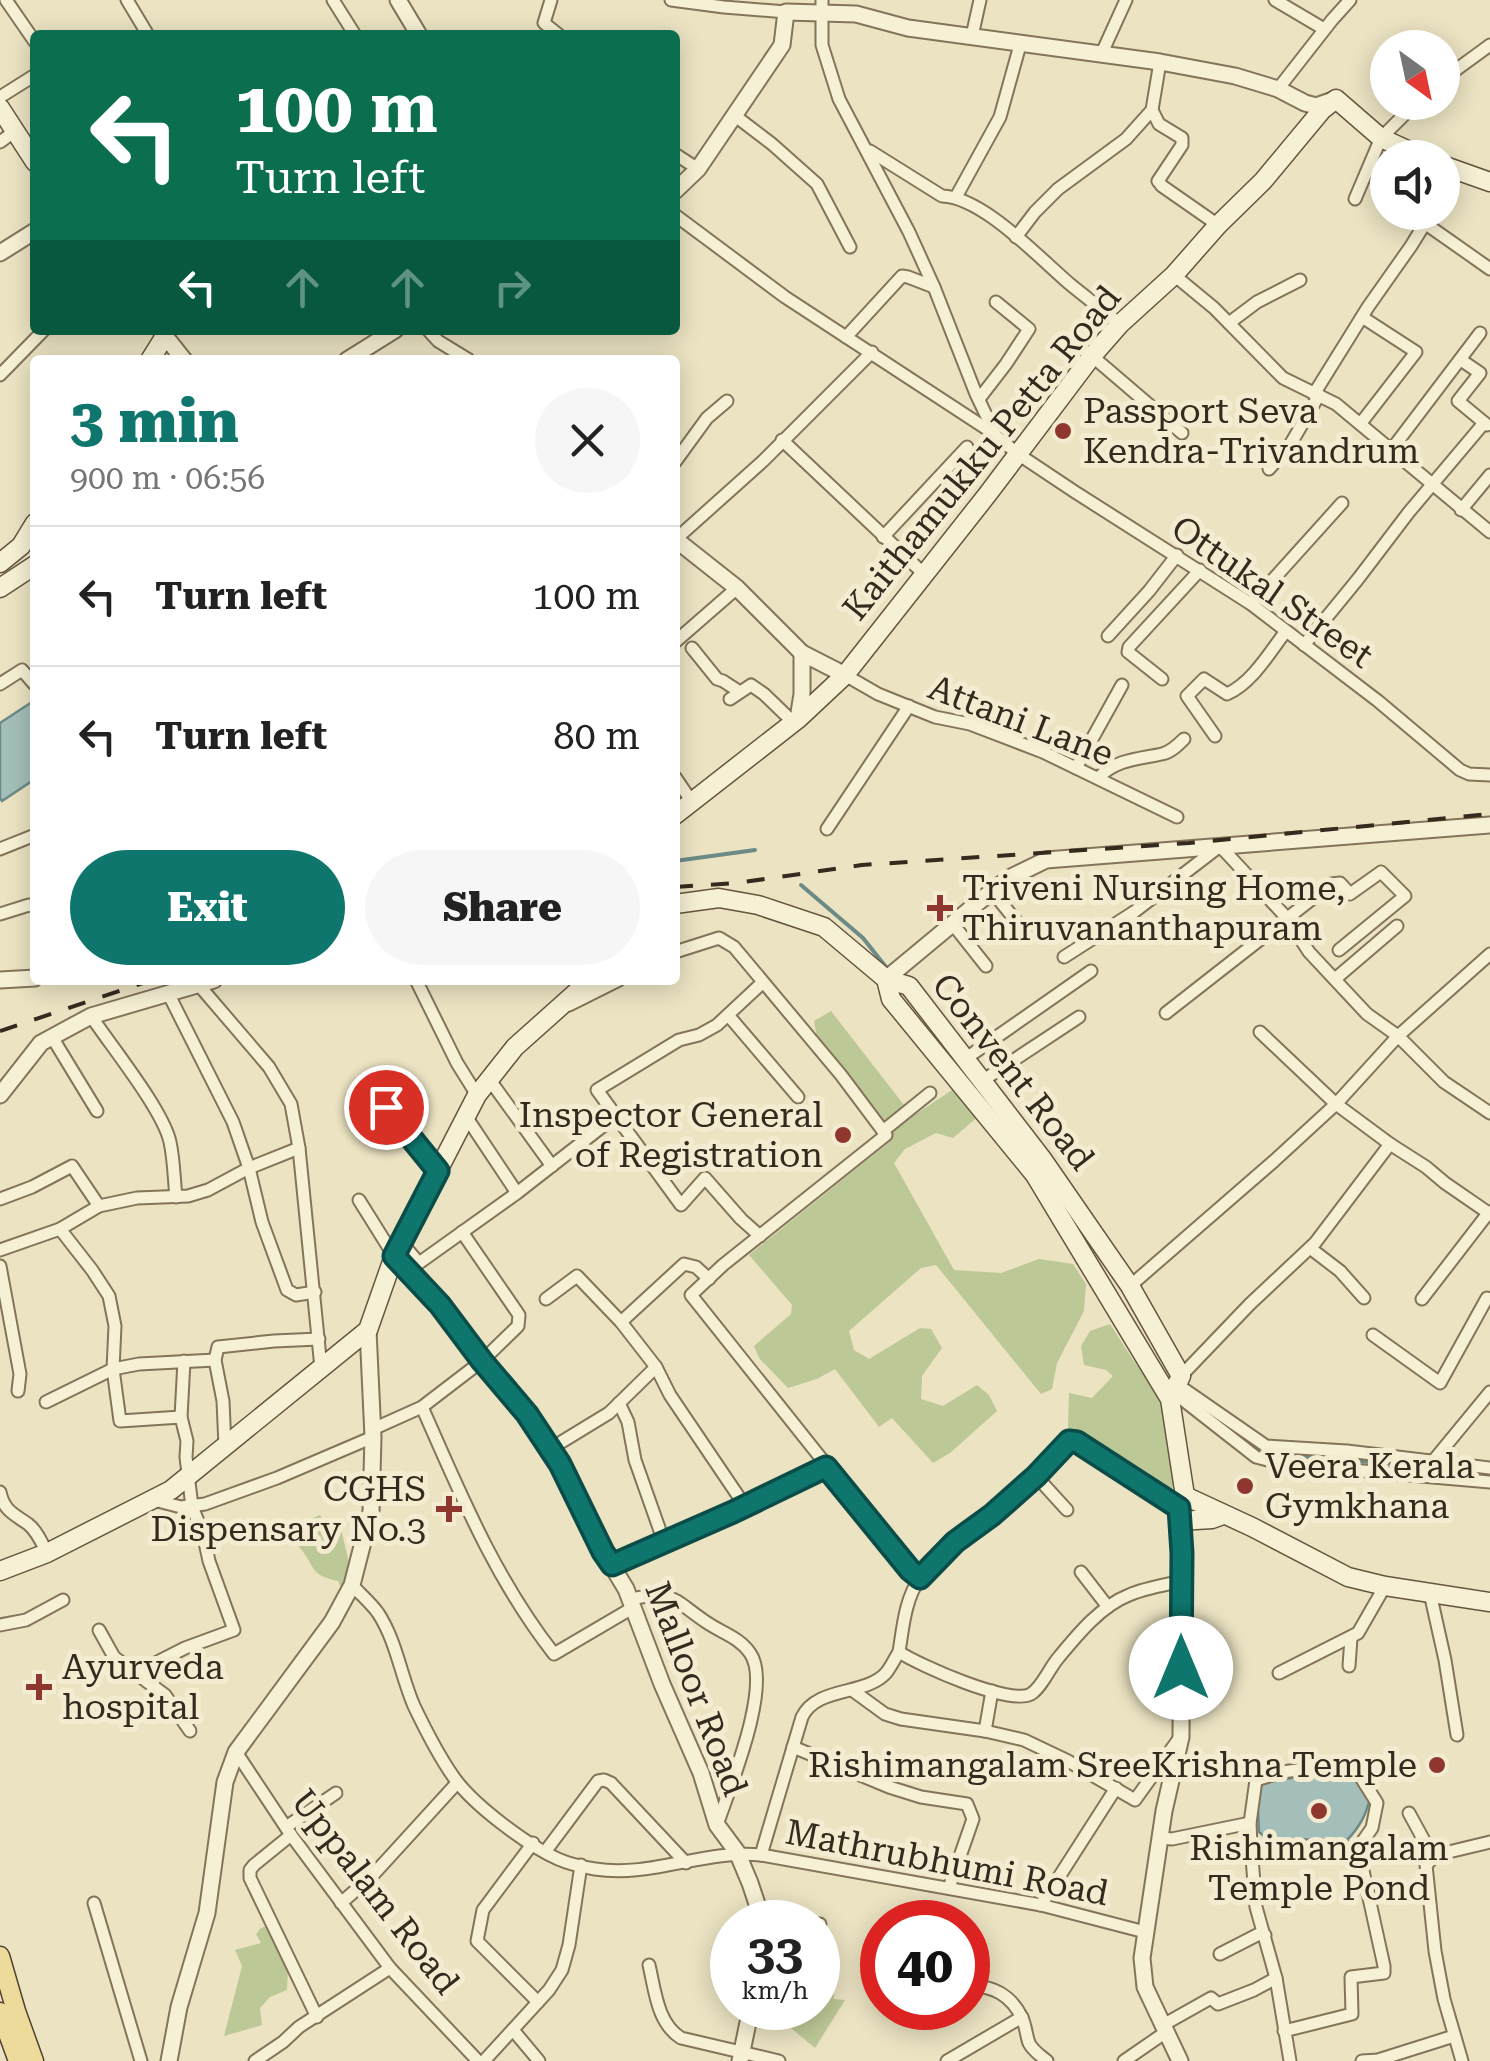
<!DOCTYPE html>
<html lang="en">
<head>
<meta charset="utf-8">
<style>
  body { margin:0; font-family:"Roboto Serif",serif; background:#f6f6f6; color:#222; height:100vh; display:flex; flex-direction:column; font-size:38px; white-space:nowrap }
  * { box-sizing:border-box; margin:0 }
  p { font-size:32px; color:#767676 }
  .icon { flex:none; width:55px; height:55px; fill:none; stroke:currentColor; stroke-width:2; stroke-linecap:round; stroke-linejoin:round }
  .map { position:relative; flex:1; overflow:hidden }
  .details { position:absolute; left:30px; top:355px; width:650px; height:630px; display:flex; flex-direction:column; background:#fff; border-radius:10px; box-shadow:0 5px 25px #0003 }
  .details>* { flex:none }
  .hud { position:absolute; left:30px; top:30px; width:650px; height:305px; border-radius:10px; box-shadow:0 5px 25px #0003; background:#0b6e4f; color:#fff; overflow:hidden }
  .needle { width:65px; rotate:147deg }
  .buttons { position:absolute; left:1370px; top:30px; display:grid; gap:20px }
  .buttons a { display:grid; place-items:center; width:90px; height:90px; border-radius:50%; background:#fff; box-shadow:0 5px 25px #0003; font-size:50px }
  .speed { position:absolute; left:710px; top:1900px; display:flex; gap:20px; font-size:50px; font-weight:700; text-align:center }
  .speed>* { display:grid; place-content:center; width:130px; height:130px; border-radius:50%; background:#fff; box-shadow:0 5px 25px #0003; line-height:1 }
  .speed small { font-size:25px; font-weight:400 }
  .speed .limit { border:15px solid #d22; background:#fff; color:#111 }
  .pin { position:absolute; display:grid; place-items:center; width:85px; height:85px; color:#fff; margin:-42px; border:5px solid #fff; border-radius:50%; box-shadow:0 2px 10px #0007 }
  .me { position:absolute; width:110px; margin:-55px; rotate:0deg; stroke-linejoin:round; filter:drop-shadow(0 0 8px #0008) }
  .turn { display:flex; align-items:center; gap:35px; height:210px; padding:0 40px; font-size:45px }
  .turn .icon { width:130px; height:130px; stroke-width:2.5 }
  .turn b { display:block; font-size:70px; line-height:85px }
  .lanes { display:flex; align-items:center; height:95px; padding:0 40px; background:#0003; justify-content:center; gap:50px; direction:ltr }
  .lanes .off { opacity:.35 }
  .round { display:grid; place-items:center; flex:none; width:105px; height:105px; border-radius:52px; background:#f6f6f6 }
  .overview { display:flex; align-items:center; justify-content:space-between; height:170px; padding:0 40px }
  h1 { font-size:60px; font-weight:800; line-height:75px; color:#0f766e }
  .action { display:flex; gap:20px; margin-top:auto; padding:20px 40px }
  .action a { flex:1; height:115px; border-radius:60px; background:#0f766e; color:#fff; font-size:40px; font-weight:800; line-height:115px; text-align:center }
  .action a+a { background:#f6f6f6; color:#222 }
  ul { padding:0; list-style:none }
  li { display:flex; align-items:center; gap:30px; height:140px; padding:0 40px; border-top:2px solid #e0e0e0 }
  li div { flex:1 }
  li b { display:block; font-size:38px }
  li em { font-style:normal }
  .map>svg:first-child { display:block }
</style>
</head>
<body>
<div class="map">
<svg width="1490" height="2061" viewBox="0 0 1490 2061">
  <rect width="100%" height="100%" fill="#ebe3c2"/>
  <g fill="#bdc897">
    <polygon points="831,1011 904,1105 916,1114 955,1088 980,1115 953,1138 936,1133 905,1149 894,1163 954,1270 1001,1273 1039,1259 1073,1264 1086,1284 1084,1311 1057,1363 1052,1389 1041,1394 936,1265 921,1268 849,1331 854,1350 869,1359 920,1328 931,1329 942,1348 922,1376 921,1399 943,1406 977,1385 989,1395 997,1411 950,1453 933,1463 892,1418 879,1427 835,1369 817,1379 788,1388 759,1358 754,1346 791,1314 792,1305 749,1255 888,1143 893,1134 817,1038 814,1021"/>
    <polygon points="1110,1324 1133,1360 1164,1398 1178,1480 1169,1492 1161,1492 1074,1444 1068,1428 1069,1393 1092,1398 1113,1376 1106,1370 1084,1365 1081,1346 1090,1331"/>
    <path d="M320 1515 326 1526 339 1521 352 1575 341 1587 338 1581C307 1574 317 1567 299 1547L311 1540 303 1522Z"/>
    <polygon points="270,1925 288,1969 287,1990 270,1997 260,2008 262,2025 224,2036 242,1966 235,1950 261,1943 256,1934 261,1928"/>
    <polygon points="833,1987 834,1999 845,2000 815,2048 779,2018 782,2008 818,2008 818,1992 825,1992"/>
  </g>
  <g fill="#a4beb9" stroke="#6c8b86" stroke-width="2.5">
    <polygon points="35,700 35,779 2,801 0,798 0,723"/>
    <path d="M1348 1768 1370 1797C1367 1814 1360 1827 1347 1840L1267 1839 1259 1832 1257 1788 1263 1783Z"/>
  </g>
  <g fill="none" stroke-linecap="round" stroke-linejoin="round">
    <g stroke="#6c8b86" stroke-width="4">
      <polyline points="675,861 755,850"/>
      <polyline points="801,885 863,938 886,967"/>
      <polyline points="1215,1418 1257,1448 1281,1455 1435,1467"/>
      <polyline points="1469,1471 1490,1475"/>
    </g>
    <g stroke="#83745a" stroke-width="15">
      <g id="minor">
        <polyline points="6,0 35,42"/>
        <polyline points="127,0 148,35"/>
        <polyline points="333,0 355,35"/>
        <polyline points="551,0 544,23 559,35"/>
        <polyline points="671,0 724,7 786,12"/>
        <polyline points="822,0 822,45 839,99 909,232 934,287 976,394 996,436 1018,454 1075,492 1251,604 1378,701 1460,770 1469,774 1490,775"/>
        <polyline points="1275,0 1324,29"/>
        <polyline points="972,36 980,0"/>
        <polyline points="1101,55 1126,0"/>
        <polyline points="1442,80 1490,45"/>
        <polyline points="1278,89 1332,20 1350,0"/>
        <polyline points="0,97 35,75"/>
        <polyline points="1152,110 1159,124 1182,138 1182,145 1158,181 1162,186 1218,225"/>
        <polyline points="734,115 772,144 817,184 850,247"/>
        <polyline points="0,142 15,131"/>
        <path d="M870 151 942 196C983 197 1039 258 1071 285 1087 298 1104 311 1120 324"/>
        <polyline points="675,154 698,169"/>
        <polyline points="1442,190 1452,170"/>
        <polyline points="956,197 1000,117 1020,45"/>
        <polyline points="1355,199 1381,138 1417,102"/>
        <polyline points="675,215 785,297 993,433"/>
        <polyline points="1426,224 1490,269"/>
        <polyline points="1016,237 1035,212 1058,189 1126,139 1152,110 1160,62"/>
        <polyline points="1174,275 1214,308 1283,378 1336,404 1490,532"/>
        <polyline points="1229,323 1257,302 1300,280"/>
        <polyline points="428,330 438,341 469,360"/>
        <polyline points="846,337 902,276 908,277 934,287"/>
        <polyline points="1092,356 1182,433"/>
        <polyline points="1461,360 1480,373 1458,401 1487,425"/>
        <polyline points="0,375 44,330"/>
        <polyline points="1314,394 1368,307 1411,246 1432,212"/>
        <polyline points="979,399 1006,364 1029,329 996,302"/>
        <polyline points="1361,423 1416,352 1362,317"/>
        <polyline points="782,440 924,574"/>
        <polyline points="1392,449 1480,333"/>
        <polyline points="675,462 707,418 727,401"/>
        <polyline points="1269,469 1290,445 1319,395"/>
        <polyline points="1461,510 1490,475"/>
        <polyline points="883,537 967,447"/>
        <polyline points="676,539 763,461 872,352"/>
        <polyline points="1251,604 1342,503"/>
        <polyline points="1108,636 1149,591 1177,555"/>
        <polyline points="675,642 737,588"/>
        <polyline points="1304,645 1358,579 1409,512 1484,423"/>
        <polyline points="692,648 717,679 723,681 740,692"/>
        <polyline points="845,675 878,694 935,717 970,724 1043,752 1177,817"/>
        <polyline points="1162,679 1128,652 1129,647 1200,570"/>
        <polyline points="0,684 22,670 35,685"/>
        <polyline points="730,699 751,685 764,694 793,722"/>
        <path d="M1215 736 1187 696 1204 679 1227 694C1252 683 1270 652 1286 631"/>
        <polyline points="1076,768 1122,685"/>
        <polyline points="675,777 692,802"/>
        <path d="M1098 778C1116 759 1139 759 1162 754 1171 752 1178 745 1184 739"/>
        <polyline points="827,829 909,706"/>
        <polyline points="0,849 35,835"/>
        <polyline points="992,891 1028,936"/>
        <polyline points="0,914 29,905 35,907"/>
        <polyline points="952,923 986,966"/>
        <polyline points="675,952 719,938 734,947 841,1075 886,1135 723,1265 691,1295 910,1570 920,1578"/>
        <polyline points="1064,957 1134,912 1220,846 1286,917 1309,952 1367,1014 1398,1036 1444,1082 1490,1113"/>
        <polyline points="1335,979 1397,926"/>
        <polyline points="416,980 457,1063 477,1095"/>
        <polyline points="198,984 269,1067 291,1104 299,1148 321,1368"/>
        <polyline points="168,993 233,1122 249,1168 262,1222 287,1290 296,1295 315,1292"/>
        <polyline points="569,1005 619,980"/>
        <polyline points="1166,1013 1331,884 1340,883 1350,894 1381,872 1405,896 1339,950"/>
        <polyline points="728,1015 798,1097"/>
        <path d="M91 1016C111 1046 163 1110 170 1142 174 1160 174 1179 176 1197"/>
        <polyline points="1260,1032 1336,1104 1390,1144"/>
        <polyline points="52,1037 97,1111"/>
        <polyline points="965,1059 1091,971"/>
        <polyline points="489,1079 552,1166"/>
        <polyline points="982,1081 1079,1017"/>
        <polyline points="386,1107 438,1171"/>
        <polyline points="465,1115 517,1193"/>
        <polyline points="883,1131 930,1093"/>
        <polyline points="0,1199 32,1187 72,1166 99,1206"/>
        <polyline points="359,1200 394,1256"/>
        <polyline points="60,1229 92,1270 109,1296 115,1326 113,1369 120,1421 181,1417"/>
        <polyline points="760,1236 741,1219 705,1178 681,1205 597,1090 679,1040 699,1035 717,1025 762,983"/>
        <polyline points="401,1242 419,1263 517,1193 617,1115"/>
        <polyline points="1310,1248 1340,1271 1364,1298"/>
        <polyline points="0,1250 60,1229 99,1206 137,1198 188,1196 208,1190 249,1168 299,1148"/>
        <polyline points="0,1266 20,1374 18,1391"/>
        <polyline points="1130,1286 1274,1161 1336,1104 1398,1036 1490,954"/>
        <polyline points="546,1299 577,1276 621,1322 656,1367 670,1395 745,1506"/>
        <polyline points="1422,1299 1489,1212"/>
        <polyline points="621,1322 684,1264 696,1267 709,1279"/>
        <polyline points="1373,1335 1440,1383 1487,1298 1490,1299"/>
        <polyline points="1181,1376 1250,1304 1315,1243 1390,1144 1426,1167 1445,1183 1490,1214"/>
        <polyline points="1178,1385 1266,1446 1347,1451 1490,1468"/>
        <polyline points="1173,1392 1256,1457 1283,1464 1490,1482"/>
        <polyline points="46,1402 113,1369 139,1364 215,1360"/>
        <polyline points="619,1403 628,1422 635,1460 664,1542"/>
        <path d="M422 1407C460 1493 495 1579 554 1654L634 1607"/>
        <polyline points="373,1429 422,1407 482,1361 518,1326 519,1315 462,1232"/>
        <polyline points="225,1446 223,1401 215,1360 218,1347 274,1341 319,1339"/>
        <polyline points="550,1449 609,1413 656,1367"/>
        <polyline points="1434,1460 1490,1392"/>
        <polyline points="1036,1476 1067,1510"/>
        <path d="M0 1492C4 1511 14 1514 28 1524 37 1531 42 1543 47 1553"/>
        <polyline points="154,1500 181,1507 205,1504 277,1478 373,1437"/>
        <polyline points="612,1565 733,1512 826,1467"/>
        <polyline points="1081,1572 1108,1607"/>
        <path d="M352 1585C360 1594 371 1603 378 1613 396 1640 401 1676 414 1706 426 1731 439 1757 455 1779 475 1806 527 1845 558 1859 569 1864 583 1867 595 1869 652 1878 705 1849 761 1855L1041 1905 1145 1932"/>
        <polyline points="1430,1593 1445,1660 1457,1735"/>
        <path d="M630 1599C675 1590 672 1599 706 1622 722 1633 739 1637 750 1653 773 1685 729 1789 717 1825"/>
        <polyline points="0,1625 26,1620 63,1600"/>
        <polyline points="99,1630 114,1657 165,1695 190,1731"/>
        <path d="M899 1652C903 1627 905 1599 920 1578 939 1552 966 1535 990 1516 1019 1494 1044 1467 1069 1441H1077L1179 1508"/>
        <polyline points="1349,1666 1351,1638"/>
        <polyline points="136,1673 185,1648 234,1630 209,1561 203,1533 192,1507 186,1457 187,1441 181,1417 184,1361"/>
        <polyline points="1279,1673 1358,1633 1385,1586"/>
        <polyline points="852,1690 885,1714 901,1719 985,1731 1024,1740 1068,1761 1135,1800 1178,1740"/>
        <polyline points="985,1731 992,1691"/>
        <polyline points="793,1747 889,1787 921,1797 967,1804 973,1819 949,1888"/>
        <polyline points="236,1752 291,1835 390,1968 478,2061"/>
        <polygon points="1352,1763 1377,1803 1372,1828 1358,1848 1251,1846 1250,1823 1256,1780 1282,1772"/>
        <polyline points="1409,1813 1433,1857"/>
        <polyline points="286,1827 336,1793"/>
        <polyline points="291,1835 254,1865 250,1870 250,1878 317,2017"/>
        <polyline points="1162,1838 1172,1839 1250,1823"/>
        <polyline points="533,1843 483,1910 477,1941 538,2002"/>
        <polyline points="1251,1846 1256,1907 1276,1978 1290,2061"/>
        <polyline points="545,1852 598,1781 604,1780 611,1783 686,1863"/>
        <path d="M761 1855 802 1717C817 1686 865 1696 886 1673 891 1667 895 1658 899 1652 919 1665 1010 1706 1031 1694 1042 1687 1050 1667 1059 1657 1078 1634 1101 1606 1129 1595 1145 1588 1165 1585 1182 1581"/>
        <polyline points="94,1903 141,2061"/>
        <polyline points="341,1903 373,1875 457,1783"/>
        <polyline points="1041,1905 1116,1788"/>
        <polyline points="762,1919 798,1922"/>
        <polyline points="818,1924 820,1924"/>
        <polyline points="1220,1954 1259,1934 1265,1935"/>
        <path d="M649 1965C655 1990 657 2023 681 2038L779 2061"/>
        <path d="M968 1987C992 1984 1012 1996 1022 2018 1026 2026 1026 2035 1029 2043 1033 2051 1040 2055 1047 2061"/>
        <polyline points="1163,2025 1211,1998 1218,2004 1254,1990 1276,1978"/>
        <polyline points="513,2030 539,2061"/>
        <polyline points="1284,2031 1352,2014 1351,1977 1384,1973 1384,1966 1358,1848"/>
        <polyline points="255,2061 283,2042 299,2027 390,1968"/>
        <polyline points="484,2061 549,1990 562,1970 569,1945 581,1865"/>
        <polyline points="947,2061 1022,2017"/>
        <polyline points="1124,2061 1166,2032"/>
        <polyline points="1362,2061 1378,2060 1454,2036"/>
        <polyline points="1462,2061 1444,1999 1435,1951 1426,1865 1436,1855 1490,1842"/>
      </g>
    </g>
    <g stroke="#83745a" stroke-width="19">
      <g id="tertiary">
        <polyline points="398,0 419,35"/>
        <polyline points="675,191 698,169 782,45 786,12 856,14 908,28 1160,62 1235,76 1278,89 1305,103 1316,106 1333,100"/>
        <polyline points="0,253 35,231"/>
        <polyline points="165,336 184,360"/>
        <polyline points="347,360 395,330"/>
        <polyline points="675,539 737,588 802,653 845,675"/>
        <polyline points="798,719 802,694 802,653"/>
        <polyline points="886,979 992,891 1011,877 1046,860 1490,825"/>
        <polyline points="0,980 35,978"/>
        <polyline points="0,1095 41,1043 91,1016 214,980"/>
        <polyline points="394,1256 440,1305 482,1361 527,1415 560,1464 603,1551 626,1589 662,1684 701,1773 717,1825 737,1852 750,1883 763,1922"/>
        <polyline points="169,2061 179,2007 207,1913 225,1782 236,1752 332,1622 352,1585 371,1511 373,1437 368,1330"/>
        <polyline points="740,2061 751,2008"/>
        <polyline points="1180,2061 1145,1987 1142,1958 1164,1811 1181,1737 1182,1553 1180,1521"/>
      </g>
    </g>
    <g stroke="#65553e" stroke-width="21">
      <g id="secondary">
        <polyline points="0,108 35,162"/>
        <polyline points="1442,165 1490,182"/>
        <polyline points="150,360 165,336 162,330"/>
        <polyline points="0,563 21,546 35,523"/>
        <polyline points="0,588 35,565"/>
        <polyline points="675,815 798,719 845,675 987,495 1092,356 1120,324 1174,275 1218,225 1263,181 1322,110 1336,99 1381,138 1425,158"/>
        <polyline points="675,904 719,898 758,905 824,927 886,979 909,986 1043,1160 1130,1286 1181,1376 1170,1399"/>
        <polyline points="886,979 891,999 1035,1175 1170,1399 1185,1496 1179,1508 1180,1521 1212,1519 1223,1515"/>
        <polyline points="1185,1496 1252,1527 1348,1577 1385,1586 1490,1602"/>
        <polyline points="0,1571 47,1553 171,1490 368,1330 394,1256 477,1095 515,1047 590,980"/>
      </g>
    </g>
    <g stroke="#51422e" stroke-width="21">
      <g id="primary">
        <polyline points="0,1956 16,2011 34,2061"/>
        <polyline points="0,2012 18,2061"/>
      </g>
    </g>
    <use href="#minor" stroke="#f6f0d4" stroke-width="11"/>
    <use href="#tertiary" stroke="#f6f0d4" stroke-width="15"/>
    <use href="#secondary" stroke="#f6f0d4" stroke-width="18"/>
    <use href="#primary" stroke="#ecdb9b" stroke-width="18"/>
    <g stroke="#342b1e" stroke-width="4" stroke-dasharray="18 18" stroke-linecap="butt">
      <polyline points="675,887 737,883 862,865 1189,843 1490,814"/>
      <polyline points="0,1031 152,980"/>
    </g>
  </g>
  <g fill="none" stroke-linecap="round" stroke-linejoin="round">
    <g stroke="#0a4d48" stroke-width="25">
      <polyline id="route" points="386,1107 438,1171 394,1256 440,1305 482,1361 527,1414 560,1464 603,1552 612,1565 733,1512 826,1467 910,1570 920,1578 955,1542 992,1515 1036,1476 1069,1441 1077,1442 1179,1508 1182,1553 1181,1668"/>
    </g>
    <use href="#route" stroke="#0f766e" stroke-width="18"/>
  </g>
  <g fill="#8f372e" stroke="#f3ecd1" stroke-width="4">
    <circle cx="1063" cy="431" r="10"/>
    <path d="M935 893h10v10h10v10h-10v10h-10v-10h-10v-10h10z"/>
    <circle cx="843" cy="1135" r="10"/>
    <circle cx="1245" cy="1486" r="10"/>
    <path d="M444 1494h10v10h10v10h-10v10h-10v-10h-10v-10h10z"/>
    <path d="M34 1672h10v10h10v10h-10v10h-10v-10h-10v-10h10z"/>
    <circle cx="1437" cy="1765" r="10"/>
    <circle cx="1319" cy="1811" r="10"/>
  </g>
  <g text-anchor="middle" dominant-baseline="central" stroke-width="10" stroke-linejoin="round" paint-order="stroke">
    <g font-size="35" fill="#342b1e" stroke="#f3ecd1" text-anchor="start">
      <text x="1083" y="411">Passport Seva<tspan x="1083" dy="40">Kendra-Trivandrum</tspan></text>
      <text x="962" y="888">Triveni Nursing Home,<tspan x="962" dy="40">Thiruvananthapuram</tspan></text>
      <text x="823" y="1115" text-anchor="end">Inspector General<tspan x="823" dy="40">of Registration</tspan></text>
      <text x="1265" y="1466">Veera Kerala<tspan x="1265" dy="40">Gymkhana</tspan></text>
      <text x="426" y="1489" text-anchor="end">CGHS<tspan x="426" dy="40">Dispensary No.3</tspan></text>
      <text x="62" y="1667">Ayurveda<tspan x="62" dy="40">hospital</tspan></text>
      <text x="1417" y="1765" text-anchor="end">Rishimangalam SreeKrishna Temple</text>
      <text x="1319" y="1848" text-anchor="middle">Rishimangalam<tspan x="1319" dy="40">Temple Pond</tspan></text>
    </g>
    <g font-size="35" fill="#342b1e" stroke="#f3ecd1">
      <text transform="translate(982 453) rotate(-51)">Kaithamukku Petta Road</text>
      <text transform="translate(1272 592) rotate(35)">Ottukal Street</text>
      <text transform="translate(1021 721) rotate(21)">Attani Lane</text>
      <text transform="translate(1013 1072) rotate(52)">Convent Road</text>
      <text transform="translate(696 1689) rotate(69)">Malloor Road</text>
      <text transform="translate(947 1863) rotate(11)">Mathrubhumi Road</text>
      <text transform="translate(375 1892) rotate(52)">Uppalam Road</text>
    </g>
  </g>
</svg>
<div class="buttons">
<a><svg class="needle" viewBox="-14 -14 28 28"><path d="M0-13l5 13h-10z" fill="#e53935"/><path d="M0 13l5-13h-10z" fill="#767676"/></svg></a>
<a><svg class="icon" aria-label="sound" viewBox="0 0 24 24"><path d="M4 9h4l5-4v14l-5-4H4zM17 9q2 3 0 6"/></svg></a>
</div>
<div class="speed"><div>33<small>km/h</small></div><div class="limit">40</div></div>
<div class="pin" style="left:386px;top:1107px;background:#d93025"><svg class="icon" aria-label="arrive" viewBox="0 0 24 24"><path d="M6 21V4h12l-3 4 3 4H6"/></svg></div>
<svg class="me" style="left:1181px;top:1668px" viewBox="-20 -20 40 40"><circle r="19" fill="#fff"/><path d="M0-13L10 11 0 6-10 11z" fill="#0f766e"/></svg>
<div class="hud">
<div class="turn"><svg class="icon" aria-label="left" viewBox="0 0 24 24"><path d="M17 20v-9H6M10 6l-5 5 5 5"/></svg><div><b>100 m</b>Turn left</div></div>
<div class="lanes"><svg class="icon" aria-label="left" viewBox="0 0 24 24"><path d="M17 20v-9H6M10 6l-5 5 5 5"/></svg><svg class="icon off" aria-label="ahead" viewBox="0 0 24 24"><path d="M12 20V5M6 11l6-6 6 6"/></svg><svg class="icon off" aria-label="ahead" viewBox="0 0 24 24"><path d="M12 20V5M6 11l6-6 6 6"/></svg><svg class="icon off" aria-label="right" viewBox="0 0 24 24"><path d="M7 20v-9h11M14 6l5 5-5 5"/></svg></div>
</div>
<section class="details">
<div class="overview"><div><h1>3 min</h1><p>900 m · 06:56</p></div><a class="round"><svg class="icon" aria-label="close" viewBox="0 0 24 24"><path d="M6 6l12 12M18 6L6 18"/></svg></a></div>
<ul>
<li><svg class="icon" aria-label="left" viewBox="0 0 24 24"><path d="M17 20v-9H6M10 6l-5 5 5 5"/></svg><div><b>Turn left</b></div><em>100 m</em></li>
<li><svg class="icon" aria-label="left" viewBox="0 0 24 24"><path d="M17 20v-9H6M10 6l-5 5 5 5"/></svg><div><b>Turn left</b></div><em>80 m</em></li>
</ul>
<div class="action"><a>Exit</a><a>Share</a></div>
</section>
</div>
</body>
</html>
